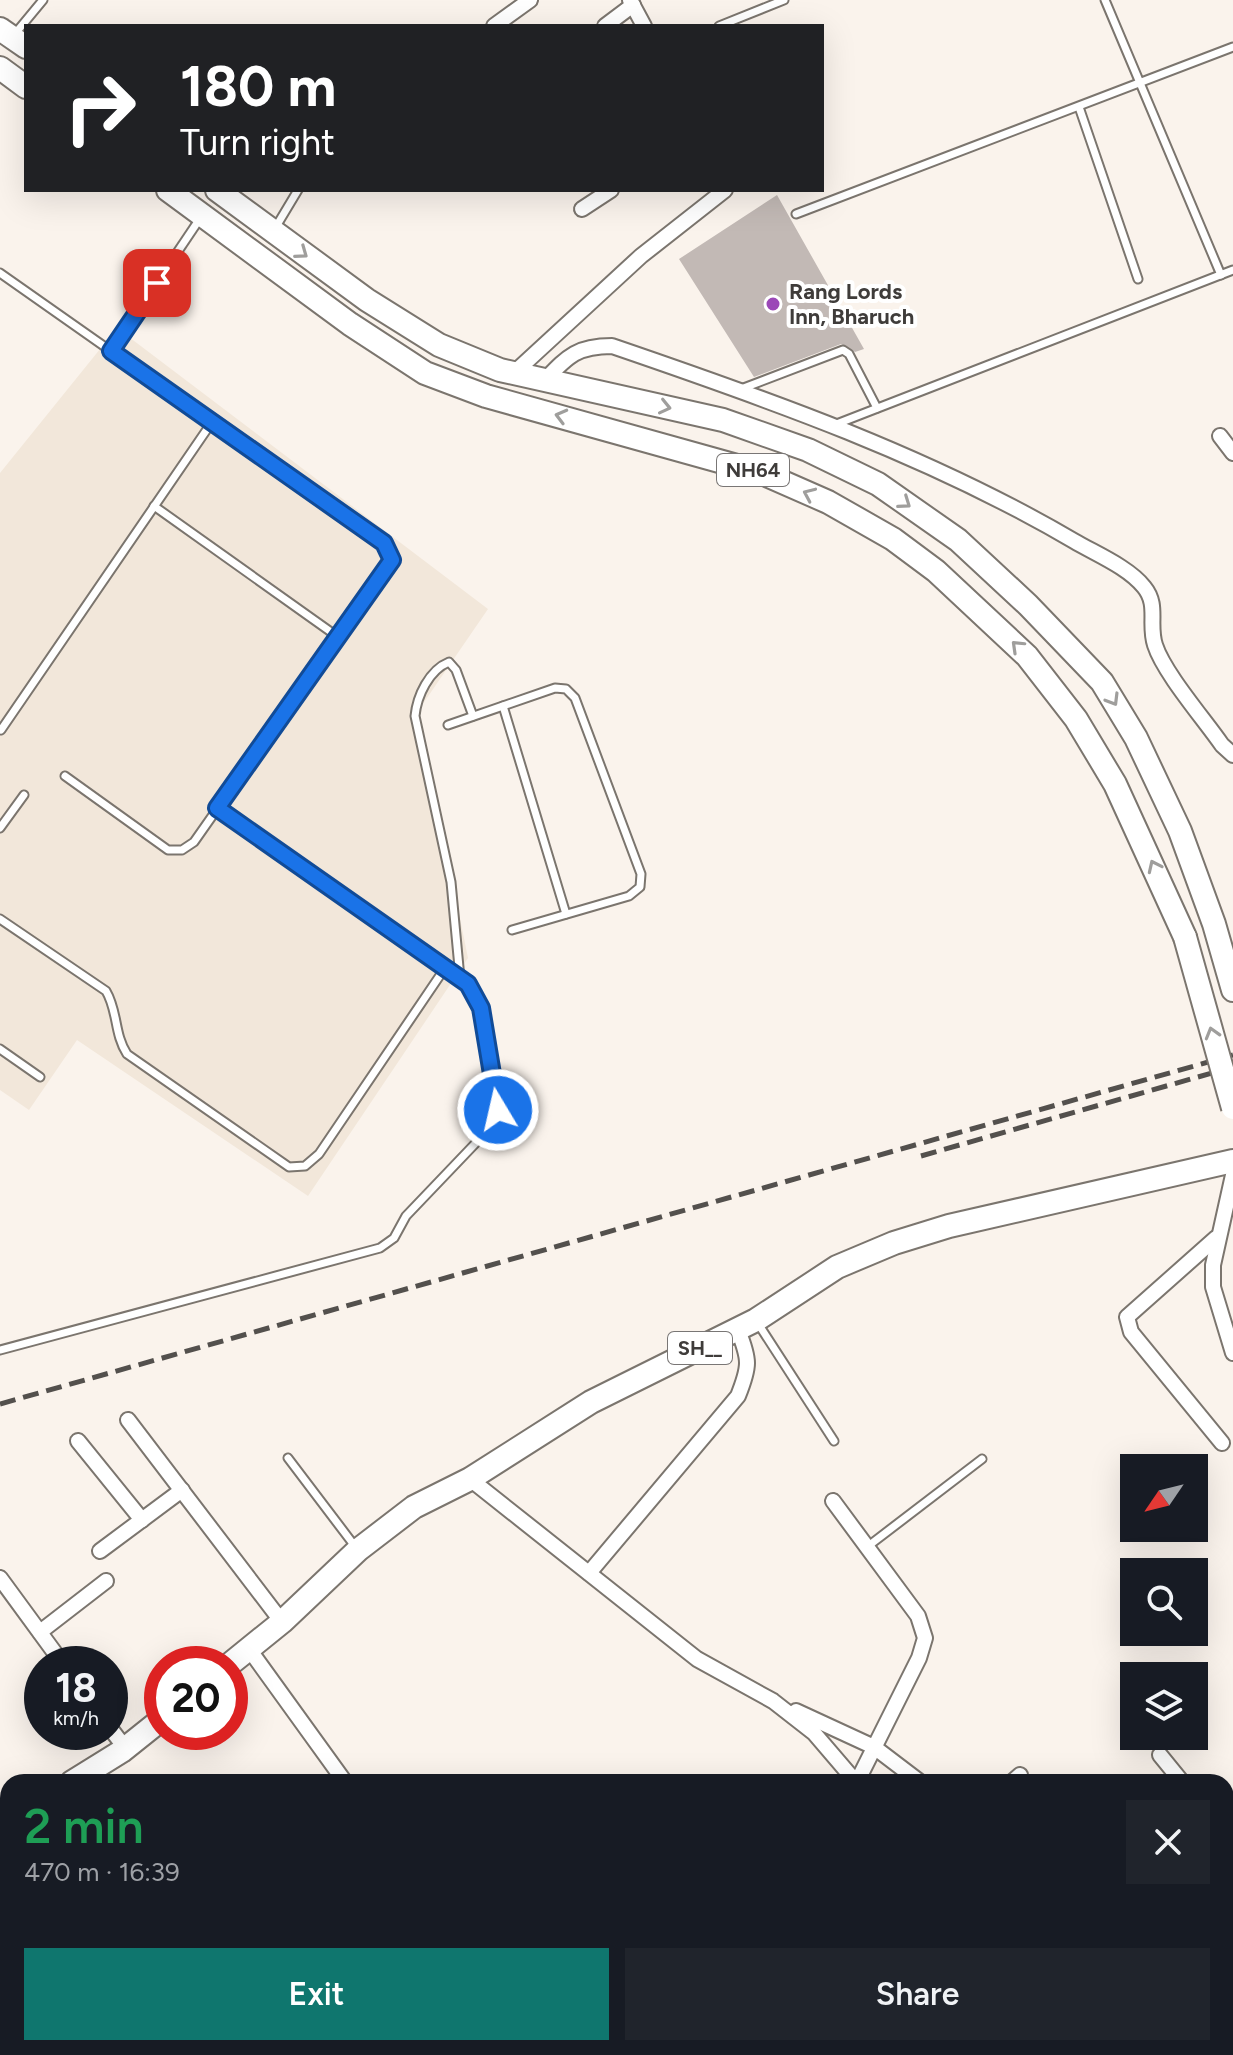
<!DOCTYPE html>
<html lang="en">
<head>
<meta charset="utf-8">
<style>
  body { margin:0; font-family:Figtree,sans-serif; background:#20242c; color:#f1f3f6; height:100vh; display:flex; flex-direction:column; font-size:30px; white-space:nowrap }
  * { box-sizing:border-box; margin:0 }
  p { font-size:26px; color:#9ea1a6 }
  .icon { flex:none; width:44px; height:44px; fill:none; stroke:currentColor; stroke-width:2; stroke-linecap:round; stroke-linejoin:round }
  .map { position:relative; flex:1; overflow:hidden }
  .details { position:absolute; left:0px; top:1774px; width:1234px; height:282px; display:flex; flex-direction:column; background:#171b24; border-radius:24px 24px 0 0; box-shadow:0 8px 32px #0002 }
  .details>* { flex:none }
  .hud { position:absolute; left:24px; top:24px; width:800px; height:168px; border-radius:0px; box-shadow:0 8px 32px #0002; background:#202124; color:#fff; overflow:hidden }
  .needle { width:52px; rotate:235deg }
  .tools { position:absolute; left:1120px; top:1454px; display:grid; gap:16px }
  .tools a { display:grid; place-items:center; width:88px; height:88px; border-radius:0px; background:#171b24; box-shadow:0 8px 32px #0002; font-size:40px }
  .speed { position:absolute; left:24px; top:1646px; display:flex; gap:16px; font-size:40px; font-weight:700; text-align:center }
  .speed>* { display:grid; place-content:center; width:104px; height:104px; border-radius:50%; background:#171b24; box-shadow:0 8px 32px #0002; line-height:1 }
  .speed small { font-size:20px; font-weight:400 }
  .speed .limit { border:12px solid #d22; background:#fff; color:#111 }
  .pin { position:absolute; display:grid; place-items:center; width:68px; height:68px; color:#fff; margin:-34px; border-radius:16px; box-shadow:0 4px 12px #0006 }
  .me { position:absolute; width:88px; margin:-44px; rotate:351deg; stroke-linejoin:round; filter:drop-shadow(0 0 6px #0008) }
  .turn { display:flex; align-items:center; gap:28px; height:168px; padding:0 24px; font-size:36px }
  .turn .icon { width:104px; height:104px; stroke-width:2.5 }
  .turn b { display:block; font-size:56px; line-height:68px }
  .round { display:grid; place-items:center; flex:none; width:84px; height:84px; border-radius:0px; background:#20242c }
  .overview { display:flex; align-items:center; justify-content:space-between; height:136px; padding:0 24px }
  h1 { font-size:48px; font-weight:600; line-height:60px; color:#1e9e55 }
  .button { display:flex; gap:16px; margin-top:auto; padding:16px 24px }
  .button a { flex:1; height:92px; border-radius:0px; background:#0f766e; color:#fff; font-size:32px; font-weight:600; line-height:92px; text-align:center }
  .button a+a { background:#20242c; color:#f1f3f6 }
  .map>svg:first-child { display:block }
</style>
</head>
<body>
<div class="map">
<svg width="1233" height="2055" viewBox="0 0 1233 2055">
  <rect width="100%" height="100%" fill="#faf3ec"/>
  <polygon fill="#f2e7da" points="117,328 488,609 418,711 468,958 308,1196 77,1040 29,1110 0,1090 0,473"/>
  <polygon fill="#c2b9b5" points="777,195 864,349 855,352 841,344 754,377 679,259"/>
  <g fill="none" stroke-linecap="round" stroke-linejoin="round">
    <g stroke="#7b756e" stroke-width="11">
      <g id="service">
        <polyline points="1105,0 1221,275"/>
        <polyline points="719,26 784,0"/>
        <polyline points="14,35 43,0"/>
        <polyline points="1079,107 1138,279"/>
        <polyline points="796,214 1233,47"/>
        <polyline points="274,230 298,190"/>
        <polyline points="0,273 384,543 392,560 194,842 182,850 168,850 65,776"/>
        <polyline points="111,351 201,217"/>
        <polyline points="741,389 843,350 849,354 877,408"/>
        <polyline points="834,425 1233,270"/>
        <polyline points="154,506 338,637"/>
        <polyline points="503,706 566,914"/>
        <polyline points="448,725 555,688 566,689 575,698 641,874 640,887 629,896 512,930"/>
        <polyline points="1,730 212,422"/>
        <polyline points="0,828 24,795"/>
        <path d="M0 919 106 991C118 1011 114 1034 127 1054L289 1167 305 1166 319 1154 445 968"/>
        <path d="M460 978 451 882 415 716C417 696 429 670 449 662L456 670 473 716"/>
        <polyline points="0,1049 40,1077"/>
        <polyline points="757,1322 834,1441"/>
        <polyline points="0,1350 380,1248 394,1238 406,1216 492,1126 498,1110 481,1008 468,984 217,808"/>
        <polyline points="288,1458 357,1549"/>
        <polyline points="867,1547 982,1459"/>
      </g>
    </g>
    <g stroke="#7b756e" stroke-width="18">
      <g id="minor">
        <polyline points="630,0 644,26"/>
        <polyline points="494,26 530,0"/>
        <polyline points="605,26 633,5"/>
        <polyline points="582,209 611,190"/>
        <polyline points="514,373 641,256 725,190"/>
        <path d="M545 380C568 356 577 346 612 346 770 400 929 456 1074 541 1096 554 1128 567 1144 587 1159 605 1148 624 1155 645 1164 673 1204 719 1222 745L1233 755"/>
        <polyline points="1220,436 1233,453"/>
        <polyline points="1233,1175 1213,1265 1213,1287 1233,1353"/>
        <polyline points="1216,1238 1127,1317 1131,1332 1222,1443"/>
        <polyline points="128,1420 282,1622"/>
        <polyline points="78,1441 142,1520"/>
        <polyline points="470,1479 697,1659 773,1701 814,1733 856,1782"/>
        <polyline points="833,1501 918,1616 925,1638 919,1658 857,1782"/>
        <polyline points="100,1551 182,1490"/>
        <path d="M589 1573 738 1396C750 1366 750 1360 738 1330"/>
        <polyline points="0,1578 63,1664"/>
        <polyline points="40,1632 106,1581"/>
        <polyline points="249,1649 345,1782"/>
        <polyline points="796,1711 874,1747 920,1782"/>
        <polyline points="110,1728 126,1749"/>
        <polyline points="1160,1755 1182,1782"/>
        <polyline points="1012,1782 1020,1775"/>
        <polyline points="1226,1821 1233,1816"/>
        <polyline points="1226,1835 1233,1844"/>
        <polyline points="537,2048 542,2055"/>
        <polyline points="663,2048 670,2055"/>
        <polyline points="804,2048 810,2055"/>
        <polyline points="974,2048 980,2055"/>
        <polyline points="1071,2048 1076,2055"/>
        <polyline points="649,2055 654,2048"/>
      </g>
    </g>
    <g stroke="#7b756e" stroke-width="26">
      <g id="primary">
        <polyline points="230,1664 282,1622 358,1550 414,1507 470,1479 591,1402 756,1320 837,1267 894,1243 949,1226 1233,1161"/>
        <polyline points="72,1782 122,1751 162,1719"/>
        <polyline points="0,1826 8,1821"/>
      </g>
    </g>
    <g stroke="#7b756e" stroke-width="26">
      <g id="trunk">
        <polyline points="0,29 26,47"/>
        <polyline points="0,68 26,87"/>
        <polyline points="168,190 350,324 425,373 486,396 762,473 828,502 893,539 936,571 1027,656 1076,719 1115,784 1185,937"/>
        <polyline points="217,190 367,300 439,345 500,370 723,420 808,450 878,484 958,540 1028,605 1102,682 1136,738 1180,831 1214,924 1233,990"/>
      </g>
    </g>
    <use href="#service" stroke="#fff" stroke-width="7"/>
    <use href="#minor" stroke="#fff" stroke-width="14"/>
    <use href="#primary" stroke="#fff" stroke-width="22"/>
    <use href="#trunk" stroke="#fff" stroke-width="22"/>
    <g stroke="#53504d" stroke-width="5" stroke-dasharray="16 8" stroke-linecap="butt">
      <polyline points="921,1156 1233,1067"/>
      <polyline points="0,1404 1233,1055"/>
    </g>
    <g stroke="#7b756e" stroke-width="26" stroke-linecap="butt">
      <polyline id="trunk-bridge" points="1185,937 1233,1108"/>
    </g>
    <use href="#trunk-bridge" stroke="#fff" stroke-width="22"/>
  </g>
  <defs><path id="oneway-chevron" d="M-2-3.5L2.5 0L-2 3.5" fill="none" stroke-width="1.6" stroke-linecap="round" stroke-linejoin="round" transform="scale(2)"/></defs>
  <g stroke="#9f9e9c">
    <use href="#oneway-chevron" transform="translate(302 253) rotate(36)"/>
    <use href="#oneway-chevron" transform="translate(665 407) rotate(13)"/>
    <use href="#oneway-chevron" transform="translate(561 416) rotate(-165)"/>
    <use href="#oneway-chevron" transform="translate(809 494) rotate(-156)"/>
    <use href="#oneway-chevron" transform="translate(905 503) rotate(35)"/>
    <use href="#oneway-chevron" transform="translate(1017 646) rotate(-136)"/>
    <use href="#oneway-chevron" transform="translate(1113 700) rotate(59)"/>
    <use href="#oneway-chevron" transform="translate(1154 866) rotate(-115)"/>
    <use href="#oneway-chevron" transform="translate(1212 1033) rotate(-106)"/>
  </g>
  <g fill="none" stroke-linecap="round" stroke-linejoin="round">
    <g stroke="#114b97" stroke-width="20">
      <polyline id="route" points="157,283 111,351 384,543 392,560 217,808 468,984 481,1008 498,1110"/>
    </g>
    <use href="#route" stroke="#1a73e8" stroke-width="14"/>
  </g>
  <circle fill="#9b48b7" stroke="#fff" stroke-width="3" cx="773" cy="304" r="8"/>
  <g text-anchor="middle" dominant-baseline="central" stroke-width="8" stroke-linejoin="round" paint-order="stroke">
    <g fill="#fff" stroke="#797675" stroke-width="2">
      <rect x="717" y="454" width="72" height="32" rx="6"/>
      <rect x="668" y="1332" width="64" height="32" rx="6"/>
    </g>
    <g font-size="20" font-weight="bold" fill="#3f3c3a">
      <text x="753" y="470">NH64</text>
      <text x="700" y="1348">SH__</text>
    </g>
    <g font-size="22" font-weight="bold" fill="#3f3c3a" stroke="#fff" text-anchor="start">
      <text x="789" y="291">Rang Lords<tspan x="789" dy="25">Inn, Bharuch</tspan></text>
    </g>
  </g>
</svg>
<div class="tools">
<a><svg class="needle" viewBox="-14 -14 28 28"><path d="M0-13l5 13h-10z" fill="#e53935"/><path d="M0 13l5-13h-10z" fill="#9ea1a6"/></svg></a>
<a><svg class="icon" aria-label="search" viewBox="0 0 24 24"><circle cx="10" cy="10" r="6"/><path d="M15 15l6 6"/></svg></a>
<a><svg class="icon" aria-label="layers" viewBox="0 0 24 24"><path d="M12 4l9 5-9 5-9-5zM3 14l9 5 9-5"/></svg></a>
</div>
<div class="speed"><div>18<small>km/h</small></div><div class="limit">20</div></div>
<div class="pin" style="left:157px;top:283px;background:#d93025"><svg class="icon" aria-label="arrive" viewBox="0 0 24 24"><path d="M6 21V4h12l-3 4 3 4H6"/></svg></div>
<svg class="me" style="left:498px;top:1110px" viewBox="-20 -20 40 40"><circle r="17" fill="#1a73e8" stroke="#fff" stroke-width="3"/><path d="M0-11L8 9 0 5-8 9z" fill="#fff"/></svg>
<div class="hud">
<div class="turn"><svg class="icon" aria-label="right" viewBox="0 0 24 24"><path d="M7 20v-9h11M14 6l5 5-5 5"/></svg><div><b>180 m</b>Turn right</div></div>
</div>
<section class="details">
<div class="overview"><div><h1>2 min</h1><p>470 m · 16:39</p></div><a class="round"><svg class="icon" aria-label="close" viewBox="0 0 24 24"><path d="M6 6l12 12M18 6L6 18"/></svg></a></div>
<div class="button"><a>Exit</a><a>Share</a></div>
</section>
</div>
</body>
</html>
